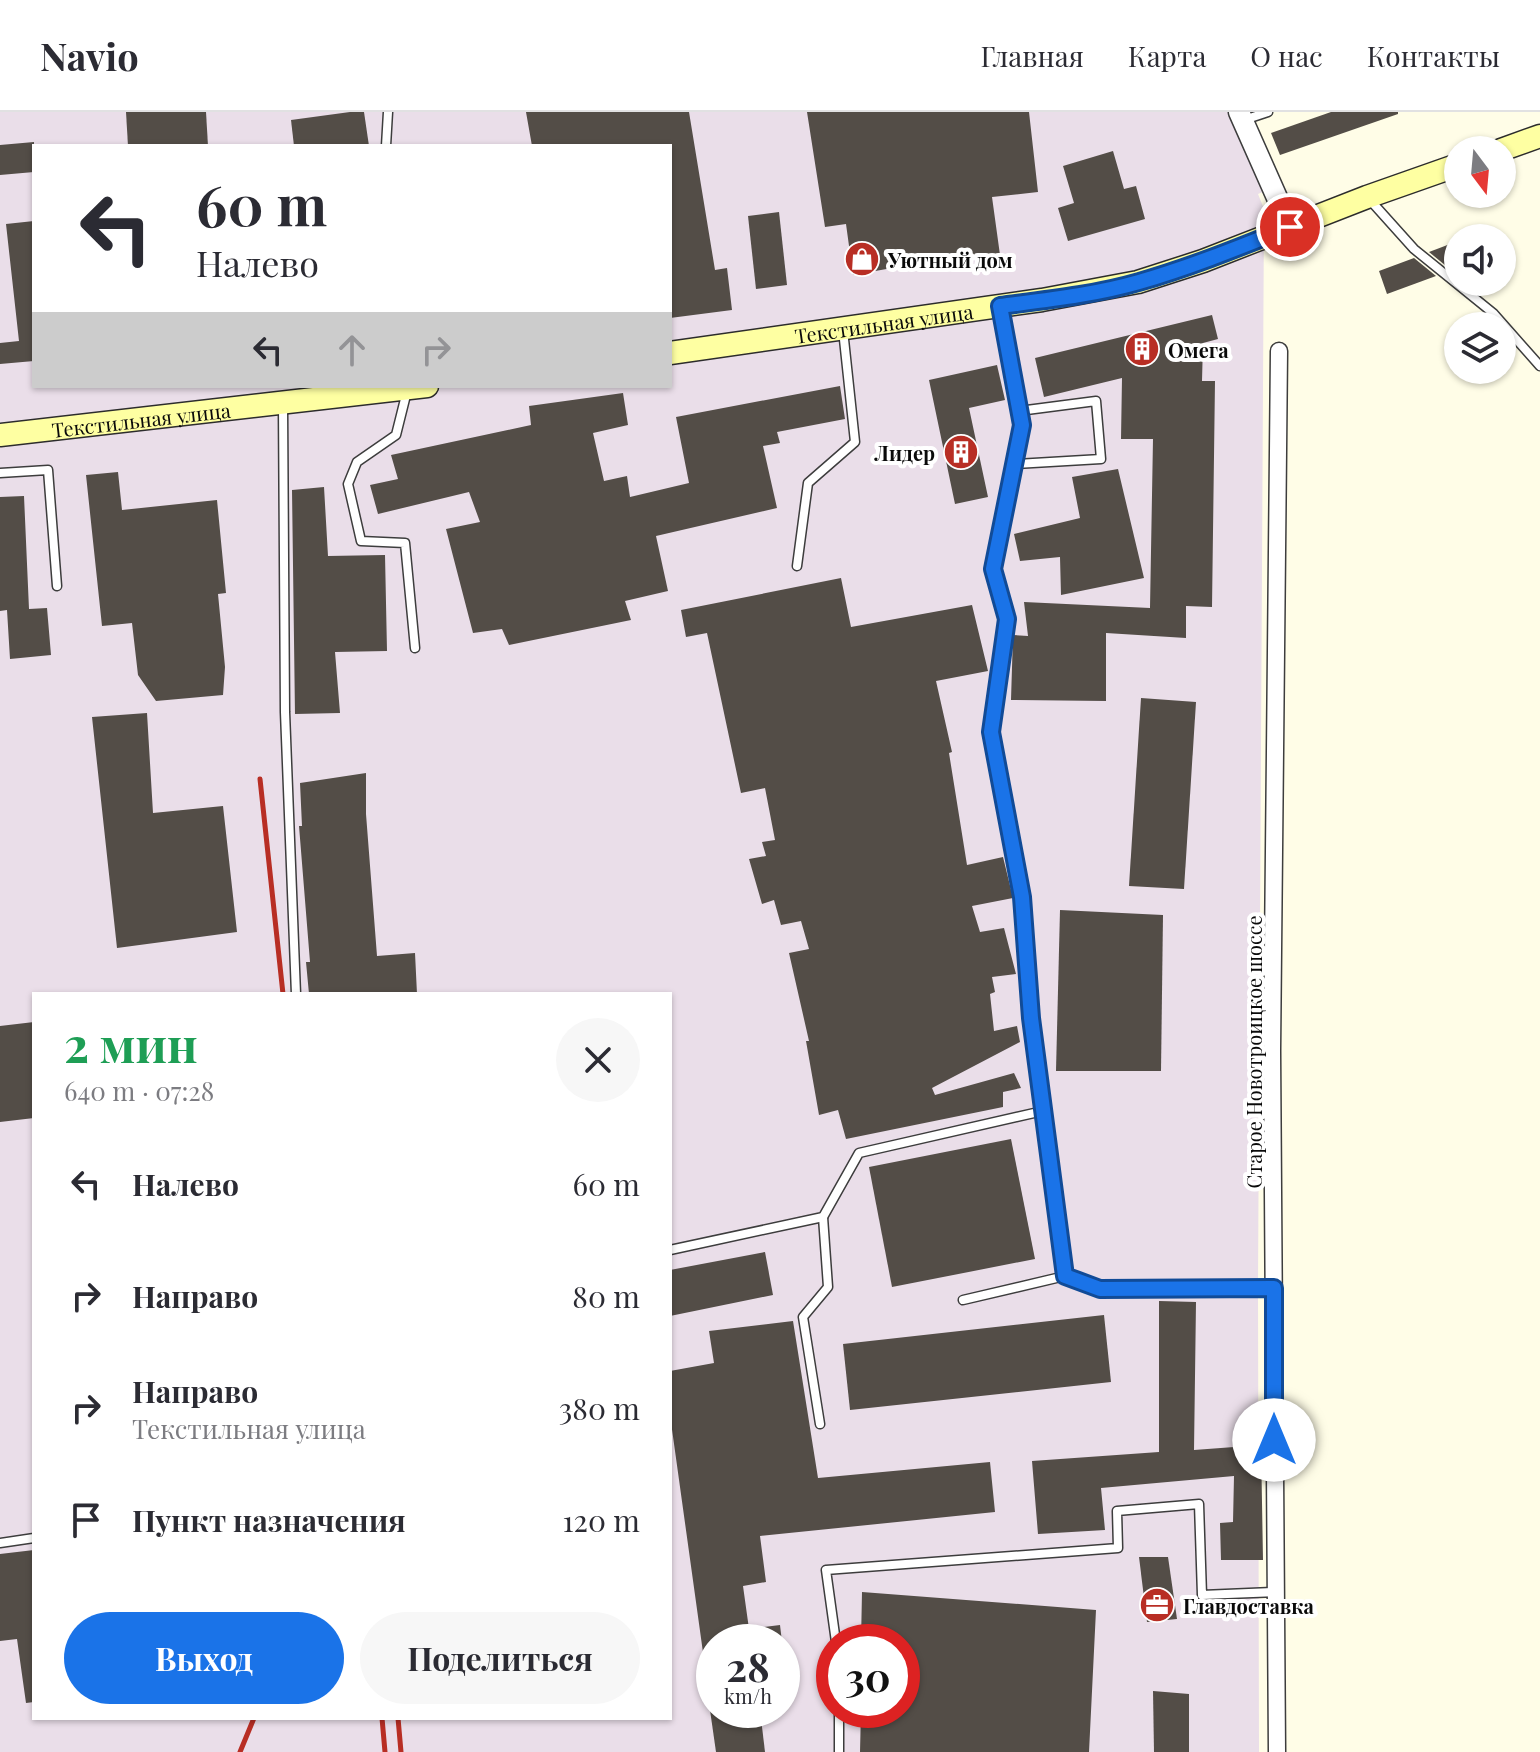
<!DOCTYPE html>
<html lang="ru">
<head>
<meta charset="utf-8">
<style>
  body { margin:0; font-family:"Playfair Display",serif; background:#f7f7f7; color:#2b2b33; height:100vh; display:flex; flex-direction:column; font-size:30px; white-space:nowrap }
  * { box-sizing:border-box; margin:0 }
  p { font-size:26px; color:#7c7c81 }
  .icon { flex:none; width:44px; height:44px; fill:none; stroke:currentColor; stroke-width:2; stroke-linecap:round; stroke-linejoin:round }
  .map { position:relative; flex:1; overflow:hidden }
  .side { position:absolute; left:32px; top:880px; width:640px; height:728px; display:flex; flex-direction:column; background:#fff; border-radius:0px; box-shadow:0 2px 6px #0004 }
  .side>* { flex:none }
  .banner { position:absolute; left:32px; top:32px; width:640px; height:244px; border-radius:0px; box-shadow:0 2px 6px #0004; background:#fff; color:#2b2b33; overflow:hidden }
  .needle { width:52px; rotate:164deg }
  .buttons { position:absolute; left:1444px; top:24px; display:grid; gap:16px }
  .buttons a { display:grid; place-items:center; width:72px; height:72px; border-radius:50%; background:#fff; box-shadow:0 2px 6px #0004; font-size:40px }
  .speed { position:absolute; left:696px; top:1512px; display:flex; gap:16px; font-size:40px; font-weight:700; text-align:center }
  .speed>* { display:grid; place-content:center; width:104px; height:104px; border-radius:50%; background:#fff; box-shadow:0 2px 6px #0004; line-height:1 }
  .speed small { font-size:20px; font-weight:400 }
  .speed .limit { border:12px solid #d22; background:#fff; color:#111 }
  .pin { position:absolute; display:grid; place-items:center; width:68px; height:68px; color:#fff; margin:-34px; border:4px solid #fff; border-radius:50%; box-shadow:0 2px 8px #0007 }
  .me { position:absolute; width:88px; margin:-44px; rotate:0deg; stroke-linejoin:round; filter:drop-shadow(0 0 6px #0008) }
  .turn { display:flex; align-items:center; gap:28px; height:168px; padding:0 32px; font-size:36px }
  .turn .icon { width:104px; height:104px; stroke-width:2.5 }
  .turn b { display:block; font-size:56px; line-height:68px }
  .lanes { display:flex; align-items:center; height:76px; padding:0 32px; background:#0003; justify-content:center; gap:40px; direction:ltr }
  .lanes .off { opacity:.35 }
  .round { display:grid; place-items:center; flex:none; width:84px; height:84px; border-radius:42px; background:#f7f7f7 }
  .summary { display:flex; align-items:center; justify-content:space-between; height:136px; padding:0 32px }
  h1 { font-size:48px; font-weight:700; line-height:60px; color:#1e9e55 }
  .primary-button { display:flex; gap:16px; margin-top:auto; padding:16px 32px }
  .primary-button a { flex:1; height:92px; border-radius:48px; background:#1a73e8; color:#fff; font-size:32px; font-weight:700; line-height:92px; text-align:center }
  .primary-button a+a { background:#f7f7f7; color:#2b2b33 }
  ul { padding:0; list-style:none }
  li { display:flex; align-items:center; gap:24px; height:112px; padding:0 32px }
  li div { flex:1 }
  li b { display:block; font-size:30px }
  li em { font-style:normal }
  header { display:flex; align-items:center; gap:48px; box-sizing:border-box; height:112px; padding:0 40px; background:#fff; border-bottom:2px solid #e1e1e2 }
  header strong { font-size:38px }
  nav { display:flex; gap:44px; margin-inline-start:auto; font-size:28px }
  .map>svg:first-child { display:block }
</style>
</head>
<body>
<header>
<strong>Navio</strong>
<nav><a>Главная</a><a>Карта</a><a>О нас</a><a>Контакты</a></nav>
</header>
<div class="map">
<svg width="1540" height="1640" viewBox="0 0 1540 1640">
  <rect width="100%" height="100%" fill="#fffde7"/>
  <path fill="#eadee9" fill-rule="evenodd" d="M0 0H1230L1265 79 1258 82 1264 97 1258 1174 1259 1640H0ZM34 34H670V274H34ZM34 882H670V1606H34ZM714 1530H782V1598H714ZM834 1530H902V1598H834Z"/>
  <g fill="#534d47">
    <polygon points="126,0 206,0 208,34 128,34"/>
    <polygon points="350,0 364,0 369,34 294,34 291,8"/>
    <polygon points="526,0 689,0 715,158 727,156 732,198 670,206 670,34 532,34"/>
    <polygon points="807,0 1029,0 1038,80 992,85 1000,143 920,151 853,163 846,112 825,115"/>
    <polygon points="1331,0 1398,0 1398,2 1280,43 1271,21"/>
    <polygon points="34,30 34,60 0,63 0,33"/>
    <polygon points="1113,39 1124,77 1136,74 1145,107 1068,129 1058,96 1074,91 1063,54"/>
    <polygon points="779,100 787,173 756,177 748,104"/>
    <polygon points="34,109 34,249 0,252 0,231 19,229 6,112"/>
    <polygon points="1458,129 1458,156 1451,158 1429,140"/>
    <polygon points="1414,146 1436,164 1387,182 1379,159"/>
    <polygon points="1212,203 1218,227 1203,231 1202,269 1215,269 1212,495 1186,494 1186,526 1106,521 1106,589 1011,588 1013,523 1028,524 1024,490 1150,496 1153,327 1121,327 1122,266 1044,285 1035,246"/>
    <polygon points="997,253 1005,288 969,296 988,385 955,392 929,268"/>
    <polygon points="840,274 845,307 777,320 780,331 763,334 777,396 656,424 668,479 625,489 631,508 509,533 502,517 473,521 446,417 480,410 469,380 378,402 370,373 398,367 391,343 531,313 529,294 623,281 628,313 593,321 604,369 627,364 630,385 689,371 676,305"/>
    <polygon points="1118,357 1144,466 1061,483 1060,445 1020,449 1014,422 1080,406 1072,365"/>
    <polygon points="118,360 122,398 217,388 226,481 218,482 225,555 223,583 156,589 138,563 132,511 102,514 86,363"/>
    <polygon points="324,375 328,444 385,443 387,539 335,540 340,601 295,602 292,378"/>
    <polygon points="24,384 29,497 47,496 51,543 10,547 7,498 0,499 0,385"/>
    <polygon points="841,466 851,515 972,493 988,559 936,569 952,640 949,641 967,753 1003,745 1013,786 972,794 980,820 1004,816 1016,862 992,865 995,880 990,882 994,919 1017,914 1020,930 932,976 935,983 1014,961 1021,976 1003,980 1003,995 846,1027 838,998 819,1003 806,929 809,929 789,841 809,837 801,809 781,813 774,788 762,792 749,747 766,744 762,730 775,728 765,676 741,681 707,521 686,525 681,498"/>
    <polygon points="1141,586 1196,590 1184,777 1129,774"/>
    <polygon points="147,601 153,701 223,694 237,820 117,836 92,605"/>
    <polygon points="366,661 366,702 377,844 415,841 417,882 309,882 306,850 310,850 299,714 302,714 300,671"/>
    <polygon points="1060,798 1163,803 1161,959 1056,959"/>
    <polygon points="34,910 34,1006 0,1010 0,914"/>
    <polygon points="1011,1027 1035,1147 892,1175 869,1055"/>
    <polygon points="765,1140 773,1183 670,1204 670,1158"/>
    <polygon points="1159,1189 1196,1190 1194,1338 1261,1333 1263,1448 1221,1448 1220,1411 1233,1410 1234,1364 1101,1376 1105,1418 1038,1422 1032,1349 1159,1340"/>
    <polygon points="1104,1203 1111,1270 850,1298 843,1232"/>
    <polygon points="793,1209 818,1366 990,1350 995,1400 760,1424 766,1470 743,1474 749,1517 780,1513 782,1530 714,1530 714,1561 706,1562 670,1303 670,1259 714,1251 709,1219"/>
    <polygon points="34,1438 34,1590 26,1591 17,1527 0,1529 0,1442"/>
    <polygon points="1139,1445 1168,1445 1177,1507 1147,1510"/>
    <polygon points="862,1480 1096,1498 1089,1640 860,1640 861,1598 902,1598 902,1530 861,1530"/>
    <polygon points="1153,1579 1189,1582 1189,1640 1154,1640"/>
    <polygon points="710,1598 760,1598 765,1640 716,1640"/>
  </g>
  <g fill="none" stroke-linecap="round" stroke-linejoin="round">
    <g stroke="#3d3d3d" stroke-width="11">
      <g id="service">
        <polyline points="1244,8 1268,0"/>
        <polyline points="386,34 388,0"/>
        <polyline points="1370,88 1414,137 1493,201 1540,254"/>
        <polyline points="407,279 396,323 357,350 348,372 361,429 405,431 415,536"/>
        <polyline points="283,294 285,600 296,882"/>
        <polyline points="1014,352 1101,347 1096,289 1019,299"/>
        <polyline points="0,361 48,358 57,474"/>
        <polyline points="797,454 808,371 855,330 843,218"/>
        <polyline points="670,1138 823,1105 859,1041 1043,999"/>
        <polyline points="1065,1164 1100,1177 1273,1176"/>
        <polyline points="963,1188 1065,1164 1031,906 1022,785 991,620 1007,507 993,457 1022,313 1000,195"/>
        <polyline points="820,1312 803,1205 828,1175 823,1105"/>
        <polyline points="0,1431 34,1426"/>
        <polyline points="836,1530 826,1458 1118,1436 1117,1399 1199,1392 1202,1483 1275,1480"/>
        <polyline points="839,1640 839,1598"/>
      </g>
    </g>
    <g stroke="#3d3d3d" stroke-width="19">
      <polyline id="minor" points="1277,1640 1272,939 1279,239"/>
    </g>
    <g stroke="#3d3d3d" stroke-width="23">
      <polyline id="tertiary" points="1239,0 1290,115"/>
    </g>
    <g stroke="#2c2c2c" stroke-width="25">
      <g id="secondary">
        <polyline points="1501,38 1540,24"/>
        <path id="s1" d="M670 241 1042 188 1138 170 1203 149 1367 85 1458 53"/>
        <path id="s2" d="M0 323 427 274"/>
      </g>
    </g>
    <use href="#service" stroke="#fff" stroke-width="8"/>
    <use href="#minor" stroke="#fff" stroke-width="16"/>
    <use href="#tertiary" stroke="#fff" stroke-width="20"/>
    <use href="#secondary" stroke="#feffa2" stroke-width="22"/>
    <g stroke="#b82e24" stroke-width="5">
      <polyline points="260,667 283,882"/>
      <polyline points="382,1606 385,1640"/>
      <polyline points="398,1606 401,1640"/>
      <polyline points="240,1640 254,1606"/>
    </g>
  </g>
  <g fill="none" stroke-linecap="round" stroke-linejoin="round">
    <g stroke="#114b97" stroke-width="20">
      <path id="route" d="M1274 1328V1176L1100 1177 1065 1164 1031 906 1022 785 991 620 1007 507 993 457 1022 313 1000 194C1046 188 1094 183 1139 170 1191 155 1240 135 1290 115"/>
    </g>
    <use href="#route" stroke="#1a73e8" stroke-width="14"/>
  </g>
  <defs>
    <g id="shop-disc" transform="scale(1.8)"><circle r="9.5" fill="#b82e24" stroke="#fff"/><path d="M-5-2.5h2.3a2.7 3.5 0 0 1 5.4 0H5L5.5 6h-11ZM-1.5-2.5h3a1.5 2.3 0 0 0-3 0Z" fill="#fff"/></g>
    <g id="building-disc" transform="scale(1.8)"><circle r="9.5" fill="#b82e24" stroke="#fff"/><path d="M-4-6H4V6H1V3H-1V6H-4ZM-2.5-4.3h1.7v1.8h-1.7ZM.8-4.3h1.7v1.8H.8ZM-2.5-1h1.7V.8h-1.7ZM.8-1h1.7V.8H.8Z" fill="#fff"/></g>
    <g id="office-disc" transform="scale(1.8)"><circle r="9.5" fill="#b82e24" stroke="#fff"/><path d="M-6-3h4V-5.5h4V-3h4V5H-6ZM-1-4.5V-3h2v-1.5ZM-6 0V1H6V0Z" fill="#fff"/></g>
  </defs>
  <g fill-rule="evenodd">
    <use href="#shop-disc" x="862" y="147"/>
    <use href="#building-disc" x="1142" y="237"/>
    <use href="#building-disc" x="961" y="340"/>
    <use href="#office-disc" x="1157" y="1493"/>
  </g>
  <g text-anchor="middle" dominant-baseline="central" stroke-width="8" stroke-linejoin="round" paint-order="stroke">
    <g font-size="20" font-weight="bold" fill="#0a0a0a" stroke="#fff" text-anchor="start">
      <text x="888" y="147">Уютный дом</text>
      <text x="1168" y="237">Омега</text>
      <text x="935" y="340" text-anchor="end">Лидер</text>
      <text x="1183" y="1493">Главдоставка</text>
    </g>
    <g font-size="20" fill="#0a0a0a" stroke="#fff">
      <text stroke="none"><textPath href="#s1" startOffset="216">Текстильная улица</textPath></text>
      <text stroke="none"><textPath href="#s2" startOffset="142">Текстильная улица</textPath></text>
      <text transform="translate(1253 940) rotate(-90)">Старое Новотроицкое шоссе</text>
    </g>
  </g>
</svg>
<div class="buttons">
<a><svg class="needle" viewBox="-14 -14 28 28"><path d="M0-13l5 13h-10z" fill="#e53935"/><path d="M0 13l5-13h-10z" fill="#7c7c81"/></svg></a>
<a><svg class="icon" aria-label="sound" viewBox="0 0 24 24"><path d="M4 9h4l5-4v14l-5-4H4zM17 9q2 3 0 6"/></svg></a>
<a><svg class="icon" aria-label="layers" viewBox="0 0 24 24"><path d="M12 4l9 5-9 5-9-5zM3 14l9 5 9-5"/></svg></a>
</div>
<div class="speed"><div>28<small>km/h</small></div><div class="limit">30</div></div>
<div class="pin" style="left:1290px;top:115px;background:#d93025"><svg class="icon" aria-label="arrive" viewBox="0 0 24 24"><path d="M6 21V4h12l-3 4 3 4H6"/></svg></div>
<svg class="me" style="left:1274px;top:1328px" viewBox="-20 -20 40 40"><circle r="19" fill="#fff"/><path d="M0-13L10 11 0 6-10 11z" fill="#1a73e8"/></svg>
<div class="banner">
<div class="turn"><svg class="icon" aria-label="left" viewBox="0 0 24 24"><path d="M17 20v-9H6M10 6l-5 5 5 5"/></svg><div><b>60 m</b>Налево</div></div>
<div class="lanes"><svg class="icon" aria-label="left" viewBox="0 0 24 24"><path d="M17 20v-9H6M10 6l-5 5 5 5"/></svg><svg class="icon off" aria-label="ahead" viewBox="0 0 24 24"><path d="M12 20V5M6 11l6-6 6 6"/></svg><svg class="icon off" aria-label="right" viewBox="0 0 24 24"><path d="M7 20v-9h11M14 6l5 5-5 5"/></svg></div>
</div>
<section class="side">
<div class="summary"><div><h1>2 мин</h1><p>640 m · 07:28</p></div><a class="round"><svg class="icon" aria-label="close" viewBox="0 0 24 24"><path d="M6 6l12 12M18 6L6 18"/></svg></a></div>
<ul>
<li><svg class="icon" aria-label="left" viewBox="0 0 24 24"><path d="M17 20v-9H6M10 6l-5 5 5 5"/></svg><div><b>Налево</b></div><em>60 m</em></li>
<li><svg class="icon" aria-label="right" viewBox="0 0 24 24"><path d="M7 20v-9h11M14 6l5 5-5 5"/></svg><div><b>Направо</b></div><em>80 m</em></li>
<li><svg class="icon" aria-label="right" viewBox="0 0 24 24"><path d="M7 20v-9h11M14 6l5 5-5 5"/></svg><div><b>Направо</b><p>Текстильная улица</p></div><em>380 m</em></li>
<li><svg class="icon" aria-label="arrive" viewBox="0 0 24 24"><path d="M6 21V4h12l-3 4 3 4H6"/></svg><div><b>Пункт назначения</b></div><em>120 m</em></li>
</ul>
<div class="primary-button"><a>Выход</a><a>Поделиться</a></div>
</section>
</div>
</body>
</html>
